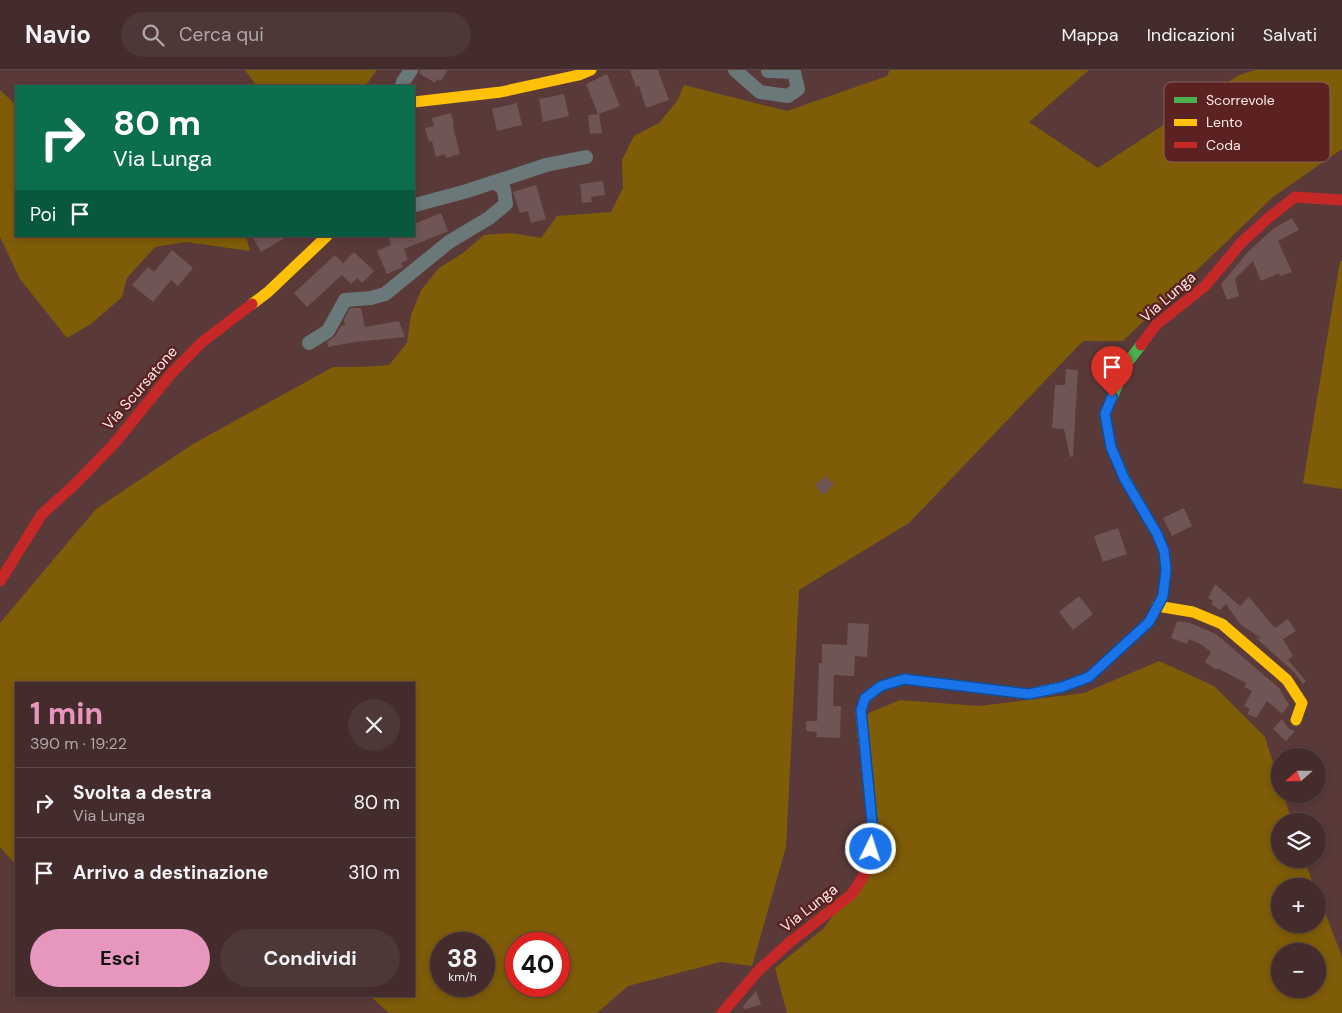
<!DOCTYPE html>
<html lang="it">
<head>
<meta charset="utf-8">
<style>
  body { margin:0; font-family:"DM Sans",sans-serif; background:#4d3837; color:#f1f3f6; height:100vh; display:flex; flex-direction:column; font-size:19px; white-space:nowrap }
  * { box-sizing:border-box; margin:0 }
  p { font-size:16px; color:#afa7a9 }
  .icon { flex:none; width:28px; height:28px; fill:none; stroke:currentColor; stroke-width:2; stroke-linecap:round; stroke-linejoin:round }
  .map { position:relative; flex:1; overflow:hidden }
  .drawer { position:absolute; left:15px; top:612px; width:400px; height:315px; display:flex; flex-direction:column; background:#432c2b; border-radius:0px; box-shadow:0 2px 8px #0003,0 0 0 1px #5b4847 }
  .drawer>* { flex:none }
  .top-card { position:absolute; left:15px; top:15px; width:400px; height:152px; border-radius:0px; box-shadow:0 2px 8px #0003,0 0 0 1px #5b4847; background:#0b6e4f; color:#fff; overflow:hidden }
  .needle { width:32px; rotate:249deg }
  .tools { position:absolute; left:1271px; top:678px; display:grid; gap:10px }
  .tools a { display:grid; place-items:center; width:55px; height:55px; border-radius:50%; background:#432c2b; box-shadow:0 2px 8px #0003,0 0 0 1px #5b4847; font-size:25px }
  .speed { position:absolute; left:430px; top:862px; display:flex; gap:10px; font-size:25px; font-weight:700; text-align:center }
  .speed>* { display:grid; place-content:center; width:65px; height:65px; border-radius:50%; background:#432c2b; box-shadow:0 2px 8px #0003,0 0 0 1px #5b4847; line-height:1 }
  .speed small { font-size:12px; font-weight:400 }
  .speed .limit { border:8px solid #d22; background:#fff; color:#111 }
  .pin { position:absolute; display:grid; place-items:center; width:42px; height:42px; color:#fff; margin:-51px -21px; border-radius:50% 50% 50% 0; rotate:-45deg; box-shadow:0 0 5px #0007 }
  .pin .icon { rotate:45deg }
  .me { position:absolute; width:55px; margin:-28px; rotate:4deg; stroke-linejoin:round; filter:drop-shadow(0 0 4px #0008) }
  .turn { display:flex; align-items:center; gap:18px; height:105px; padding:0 15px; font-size:22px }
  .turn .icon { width:65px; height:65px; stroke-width:2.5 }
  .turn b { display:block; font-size:35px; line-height:42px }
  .then { display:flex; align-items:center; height:48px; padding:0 15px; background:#0003; gap:10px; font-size:19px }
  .round { display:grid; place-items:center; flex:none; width:52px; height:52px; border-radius:26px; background:#4d3837 }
  .summary { display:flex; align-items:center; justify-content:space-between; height:85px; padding:0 15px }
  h1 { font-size:30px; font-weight:700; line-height:38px; color:#e797bd }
  .action { display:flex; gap:10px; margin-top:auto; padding:10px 15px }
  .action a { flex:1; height:58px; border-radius:30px; background:#e797bd; color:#111; font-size:20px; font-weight:700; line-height:58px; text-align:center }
  .action a+a { background:#4d3837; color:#f1f3f6 }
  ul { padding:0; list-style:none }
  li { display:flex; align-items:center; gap:15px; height:70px; padding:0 15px; border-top:1px solid #5b4847 }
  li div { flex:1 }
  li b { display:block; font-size:19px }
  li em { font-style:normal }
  header { display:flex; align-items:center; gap:30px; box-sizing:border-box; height:70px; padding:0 25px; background:#432c2b; border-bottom:1px solid #5b4847 }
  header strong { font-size:24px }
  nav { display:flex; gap:28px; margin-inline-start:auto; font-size:18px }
  .search { width:350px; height:45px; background:#4d3837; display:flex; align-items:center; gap:12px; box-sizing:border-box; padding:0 18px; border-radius:28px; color:#afa7a9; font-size:19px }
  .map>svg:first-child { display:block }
</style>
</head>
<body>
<header>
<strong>Navio</strong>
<div class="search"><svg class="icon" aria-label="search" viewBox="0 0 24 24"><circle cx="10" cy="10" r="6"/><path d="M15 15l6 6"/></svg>Cerca qui</div>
<nav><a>Mappa</a><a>Indicazioni</a><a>Salvati</a></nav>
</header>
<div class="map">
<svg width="1342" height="943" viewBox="0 0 1342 943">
  <rect width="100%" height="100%" fill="#593a39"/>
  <g fill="#7e5c08" fill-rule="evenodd">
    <polygon points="245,0 377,0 365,16 257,16"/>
    <path d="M890 0H1089L1029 52 1098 98 1239 5 1256 0H1342V79L1273 127 1123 271H1083L909 453 799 520 786 777 752 896 721 892 628 916 597 943H389L370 926H414V614H16V795L0 777V553L96 439 193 374 333 297H361L389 295 407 273 411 245 421 220 439 198 463 183 484 165 511 163 541 168 557 146 611 142 623 118 622 90 634 66 659 53 677 31 684 15 787 41 887 6ZM441 874H484V916H441ZM516 874H559V916H516Z"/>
    <polygon points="0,20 16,35 16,166 246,166 250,181 186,172 155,177 127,208 122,227 91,254 67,268 20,209 0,167"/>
    <polygon points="1340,191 1342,191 1342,419 1303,413"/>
    <path d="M1159 591 1214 616 1265 667 1280 715V724H1283L1292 751H1280V789H1304L1314 816H1280V854H1318V824L1342 887V943H787L775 898 824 858 872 791 864 645 900 630 979 636 1084 623ZM1280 881H1318V919H1280Z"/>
  </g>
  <g fill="#6f5554">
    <polygon points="420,0 448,0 441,11 437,9 435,13 419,3"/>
    <polygon points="630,0 658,0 669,30 646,38 639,16 636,17"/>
    <polygon points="607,4 620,36 599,44 602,63 590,64 588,45 598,44 586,14"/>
    <polygon points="564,24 569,46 543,52 539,29"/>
    <polygon points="517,33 522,55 497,61 492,39"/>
    <polygon points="451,43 454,55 453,56 460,84 446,88 445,84 436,87 432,71 429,72 425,58 434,56 432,48"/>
    <polygon points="603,111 605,125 591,127 592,132 582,133 580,114"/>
    <polygon points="536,115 546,149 531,153 528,141 520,143 513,122"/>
    <polygon points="441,143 448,161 404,179 408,190 401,193 403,197 387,204 377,181 391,175 388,166 414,166 414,154"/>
    <polygon points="1292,148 1299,160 1278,171 1292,202 1280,206 1279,203 1261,211 1253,191 1235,209 1239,226 1227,230 1221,214 1249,181 1273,159"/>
    <polygon points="252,166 288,166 261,182"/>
    <polygon points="172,180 193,198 178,216 171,210 153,232 132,215 148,197 154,202"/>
    <polygon points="354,182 374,201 362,213 357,208 351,214 342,205 307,237 294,223 335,185 343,193"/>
    <polygon points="350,238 361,238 365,257 399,251 405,267 355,272 328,277 327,272 335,266 341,256 345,255 344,250"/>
    <polygon points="1066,299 1078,300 1073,386 1070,387 1064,359 1052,358 1055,315 1065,315"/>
    <polygon points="826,406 834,415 823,425 815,415"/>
    <polygon points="1184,438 1192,456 1172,466 1163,448"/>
    <polygon points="1118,458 1127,484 1103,492 1094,466"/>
    <polygon points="1215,514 1240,536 1249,527 1275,558 1288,549 1296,561 1283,569 1293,586 1288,590 1306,611 1303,614 1294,602 1255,567 1262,569 1240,554 1226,534 1220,540 1211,534 1213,531 1208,528"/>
    <polygon points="1079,526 1093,544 1073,560 1059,542"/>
    <polygon points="1177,551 1190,553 1216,564 1279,618 1289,635 1282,644 1267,631 1256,648 1247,644 1250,639 1244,636 1252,621 1244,617 1246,613 1217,598 1217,600 1205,592 1211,582 1202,575 1189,569 1187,574 1171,568"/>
    <polygon points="848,553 869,554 867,587 855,586 854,606 834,605 833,636 841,636 840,668 816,667 817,662 806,661 806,651 817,651 819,593 822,593 822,574 847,575"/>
    <polygon points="1282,649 1288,658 1295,661 1286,671 1273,659"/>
    <polygon points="756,921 761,935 744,939 743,936"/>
  </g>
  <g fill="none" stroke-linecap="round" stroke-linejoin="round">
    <g stroke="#6b787a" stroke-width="14">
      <polyline points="735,0 760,22 788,26 798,19 794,2 768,1"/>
      <polyline points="402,16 403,12 411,0"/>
      <polyline points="415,135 467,121 546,95 586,87"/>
      <polyline points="309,273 328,261 345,230 371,228 385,224 449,172 489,148 506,134 504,119 494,112"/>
    </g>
    <polyline stroke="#4caf50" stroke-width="11" points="1141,275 1127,293 1105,344 1111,377 1124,407 1157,464 1164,481 1166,500 1163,526 1149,552 1145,556"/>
    <g stroke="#ffc107" stroke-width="11">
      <polyline points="414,32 501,22 579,5 591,0"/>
      <polyline points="252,234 268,222 327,166"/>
      <polyline points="1157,536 1193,542 1222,554 1287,610 1302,633 1296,650"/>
      <polyline points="864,675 861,641 865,628 881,616 904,609 1029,624 1062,617 1089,607 1145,556"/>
    </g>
    <g stroke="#c62828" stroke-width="11">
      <polyline points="1141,275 1156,255 1205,216 1241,173 1267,149 1295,127 1342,130"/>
      <polyline points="0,511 42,444 73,416 114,374 170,305 201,273 252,234"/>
      <polyline points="722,943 759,900 790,872 852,824 869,797 873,762 864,675"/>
    </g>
  </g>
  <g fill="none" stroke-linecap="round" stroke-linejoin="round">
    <g stroke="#114b97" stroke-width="12">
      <polyline id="route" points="871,779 873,762 861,640 865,628 881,616 904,609 1029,624 1062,617 1089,607 1149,552 1163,526 1166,500 1164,481 1157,464 1124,408 1111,377 1105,344 1112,327"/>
    </g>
    <use href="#route" stroke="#1a73e8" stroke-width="9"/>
  </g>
  <g text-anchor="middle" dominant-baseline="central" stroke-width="5" stroke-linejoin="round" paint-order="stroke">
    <g font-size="15" fill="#faebe9" stroke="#5b2221">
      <text transform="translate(1168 227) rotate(-41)">Via Lunga</text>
      <text transform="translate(140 318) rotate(-49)">Via Scursatone</text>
      <text transform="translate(809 838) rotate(-38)">Via Lunga</text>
    </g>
  </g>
  <rect x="1164" y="12" width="166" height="80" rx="8" fill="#5b2221" stroke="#8b5e5d" stroke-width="1"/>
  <rect x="1174" y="27" width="23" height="6" fill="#4caf50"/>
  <rect x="1174" y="49" width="23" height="7" fill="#ffc107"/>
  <rect x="1174" y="72" width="23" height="6" fill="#c62828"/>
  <g font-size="14" fill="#faebe9">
    <text x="1206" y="35">Scorrevole</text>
    <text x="1206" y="57">Lento</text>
    <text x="1206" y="80">Coda</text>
  </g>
</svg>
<div class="tools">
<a><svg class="needle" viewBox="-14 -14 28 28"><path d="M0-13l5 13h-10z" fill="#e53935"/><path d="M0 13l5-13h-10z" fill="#afa7a9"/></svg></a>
<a><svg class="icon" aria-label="layers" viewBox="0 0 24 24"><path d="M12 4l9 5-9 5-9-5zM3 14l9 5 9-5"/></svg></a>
<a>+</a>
<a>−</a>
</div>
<div class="speed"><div>38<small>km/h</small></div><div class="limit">40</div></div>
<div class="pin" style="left:1112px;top:327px;background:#d93025"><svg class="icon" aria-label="arrive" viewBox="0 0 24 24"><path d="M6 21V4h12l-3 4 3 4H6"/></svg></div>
<svg class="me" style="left:871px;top:779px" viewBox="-20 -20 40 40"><circle r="17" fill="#1a73e8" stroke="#fff" stroke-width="3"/><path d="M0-11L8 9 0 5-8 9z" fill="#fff"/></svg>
<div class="top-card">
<div class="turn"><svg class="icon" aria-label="right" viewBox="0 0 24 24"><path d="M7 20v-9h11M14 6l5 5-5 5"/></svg><div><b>80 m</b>Via Lunga</div></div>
<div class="then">Poi<svg class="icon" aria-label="arrive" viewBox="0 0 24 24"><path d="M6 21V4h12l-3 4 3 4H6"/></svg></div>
</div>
<section class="drawer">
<div class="summary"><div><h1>1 min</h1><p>390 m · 19:22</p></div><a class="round"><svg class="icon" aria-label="close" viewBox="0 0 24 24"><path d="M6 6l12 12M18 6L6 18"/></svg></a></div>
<ul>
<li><svg class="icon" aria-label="right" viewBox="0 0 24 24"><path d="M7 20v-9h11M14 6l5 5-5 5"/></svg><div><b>Svolta a destra</b><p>Via Lunga</p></div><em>80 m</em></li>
<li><svg class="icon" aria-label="arrive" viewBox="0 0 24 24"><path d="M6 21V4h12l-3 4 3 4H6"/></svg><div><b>Arrivo a destinazione</b></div><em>310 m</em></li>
</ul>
<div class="action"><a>Esci</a><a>Condividi</a></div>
</section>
</div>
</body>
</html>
